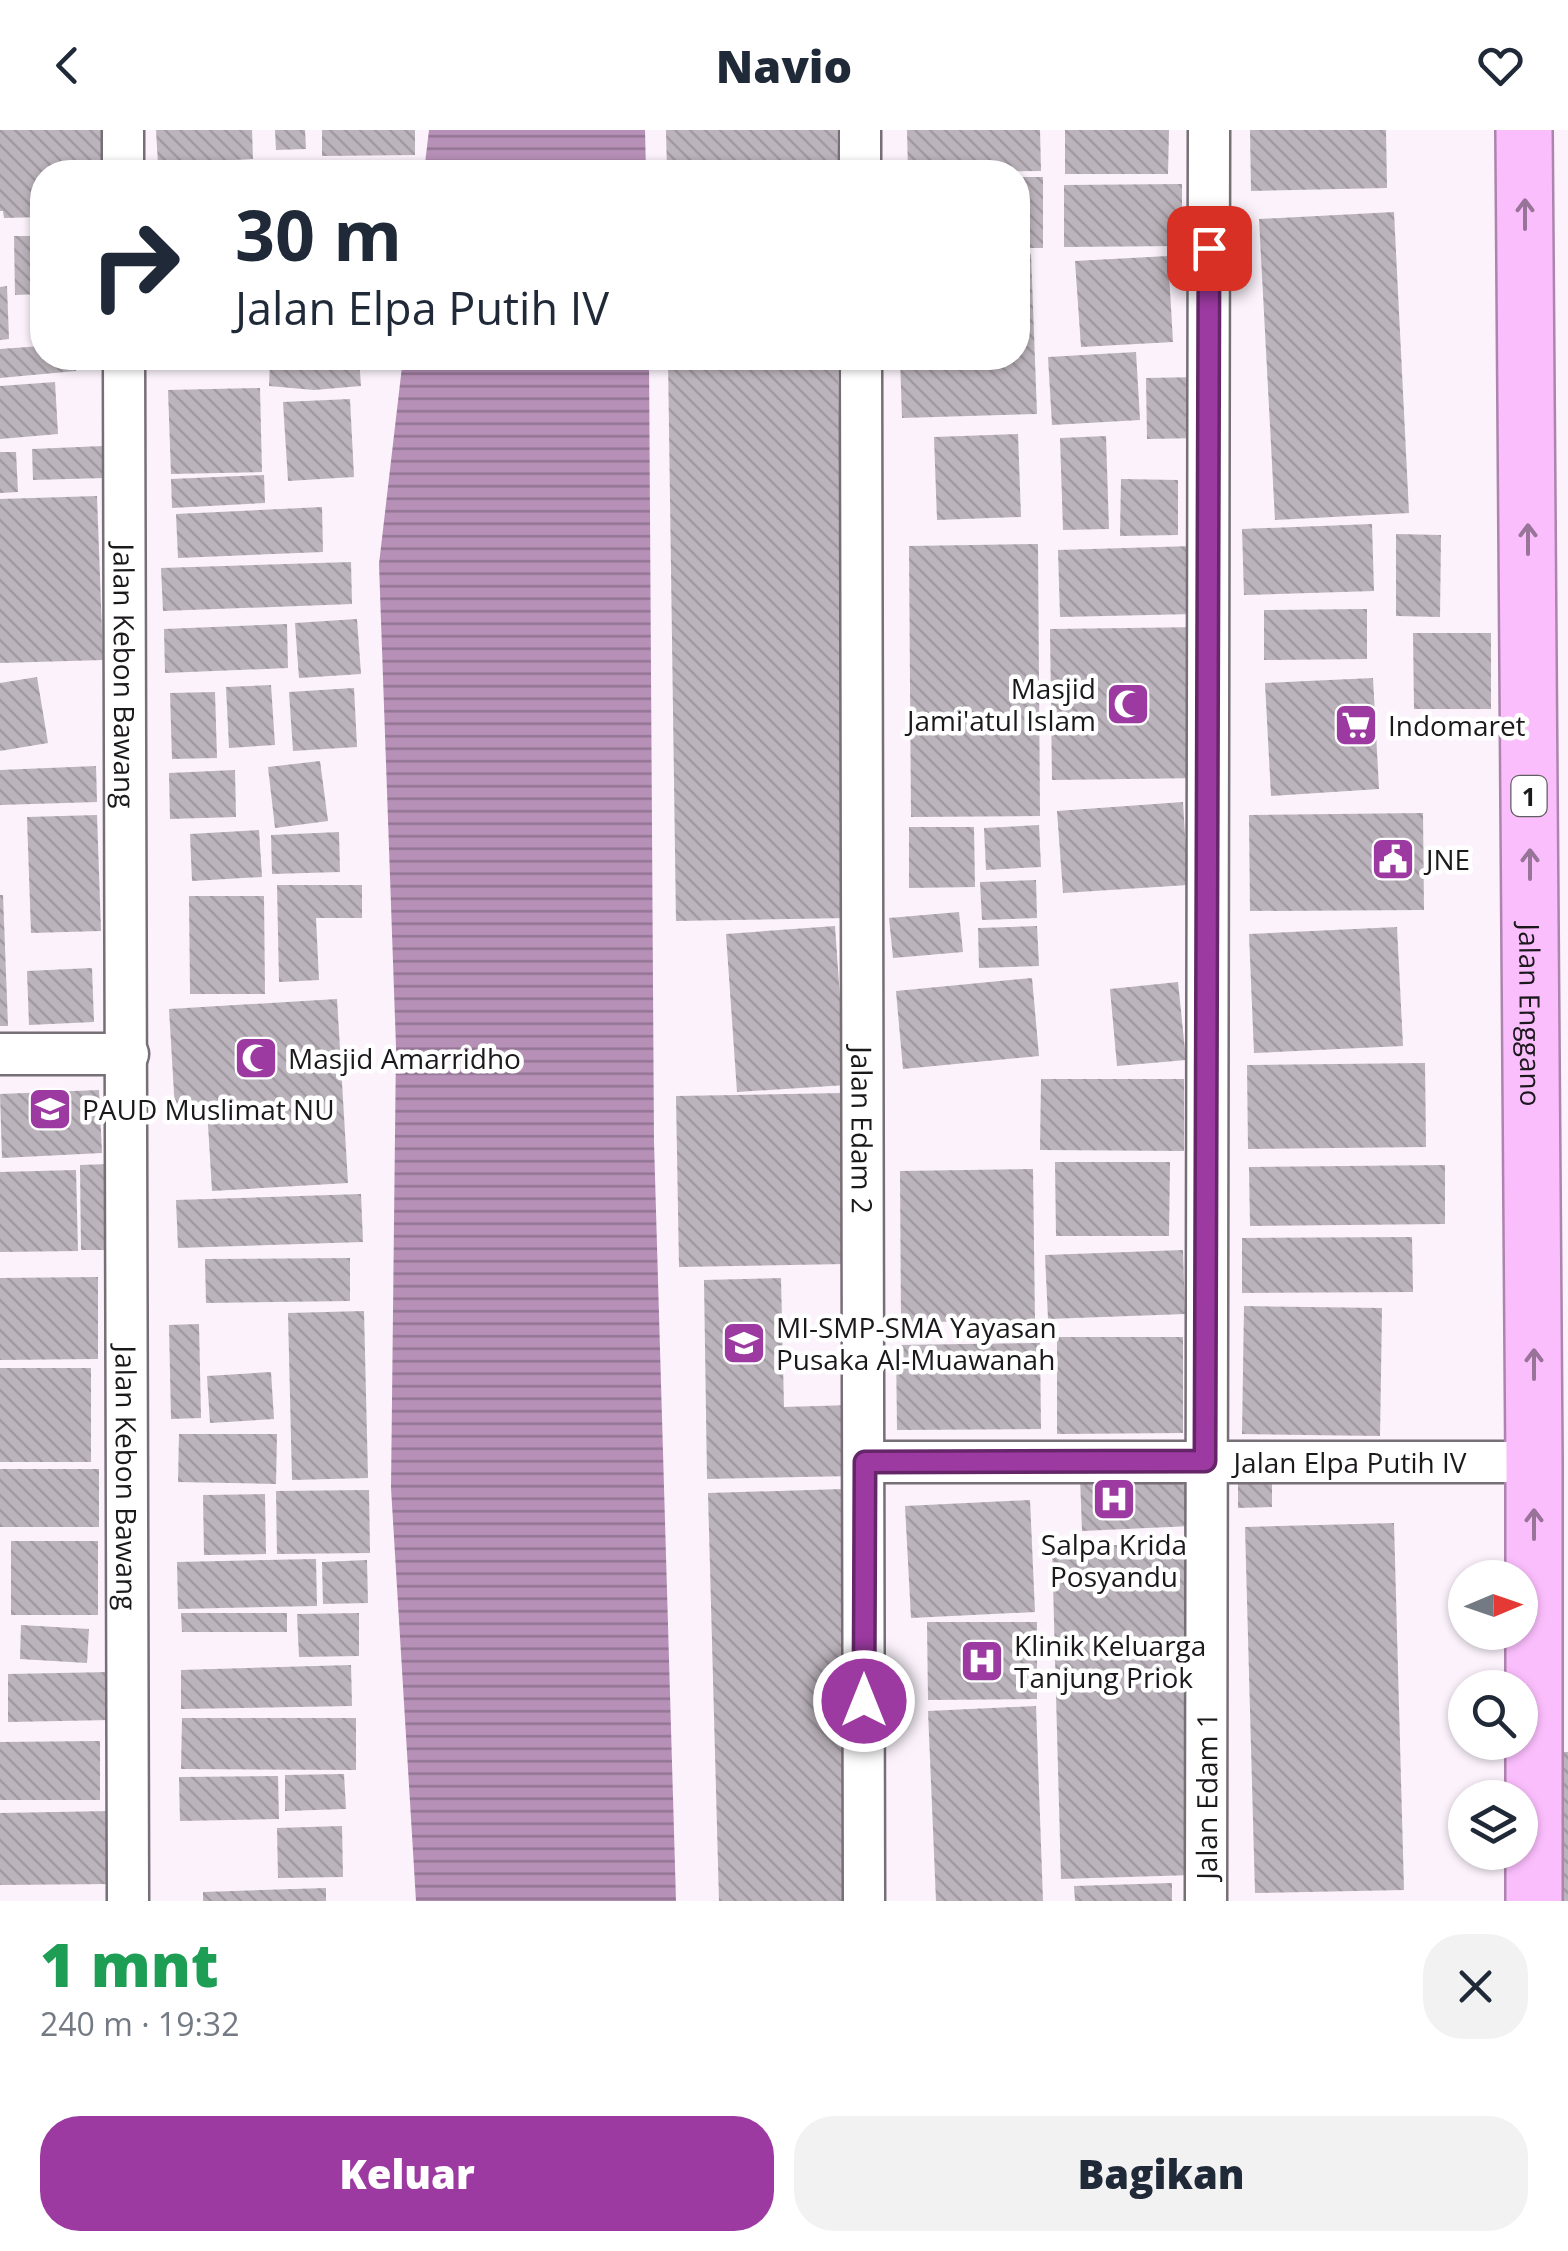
<!DOCTYPE html>
<html lang="id">
<head>
<meta charset="utf-8">
<style>
  body { margin:0; font-family:"Open Sans",sans-serif; background:#f2f2f3; color:#1f2937; height:100vh; display:flex; flex-direction:column; font-size:38px; white-space:nowrap }
  * { box-sizing:border-box; margin:0 }
  p { font-size:32px; color:#747a83 }
  .icon { flex:none; width:55px; height:55px; fill:none; stroke:currentColor; stroke-width:2; stroke-linecap:round; stroke-linejoin:round }
  .map { position:relative; height:1771px; overflow:hidden }
  .sheet { display:flex; flex-direction:column; background:#fff; flex:1 }
  .sheet>* { flex:none }
  .top-card { position:absolute; left:30px; top:30px; width:1000px; height:210px; border-radius:40px; box-shadow:0 2px 8px #0004; background:#fff; color:#1f2937; overflow:hidden }
  .needle { width:65px; rotate:88deg }
  .tools { position:absolute; left:1448px; top:1430px; display:grid; gap:20px }
  .tools a { display:grid; place-items:center; width:90px; height:90px; border-radius:50%; background:#fff; box-shadow:0 2px 8px #0004; font-size:50px }
  .pin { position:absolute; display:grid; place-items:center; width:85px; height:85px; color:#fff; margin:-42px; border-radius:20px; box-shadow:0 5px 15px #0006 }
  .me { position:absolute; width:110px; margin:-55px; rotate:0deg; stroke-linejoin:round; filter:drop-shadow(0 0 8px #0008) }
  .turn { display:flex; align-items:center; gap:35px; height:210px; padding:0 40px; font-size:45px }
  .turn .icon { width:130px; height:130px; stroke-width:2.5 }
  .turn b { display:block; font-size:70px; line-height:85px }
  .round { display:grid; place-items:center; flex:none; width:105px; height:105px; border-radius:40px; background:#f2f2f3 }
  .head { display:flex; align-items:center; justify-content:space-between; height:170px; padding:0 40px }
  h1 { font-size:60px; font-weight:800; line-height:75px; color:#1e9e55 }
  .button { display:flex; gap:20px; margin-top:auto; padding:20px 40px }
  .button a { flex:1; height:115px; border-radius:40px; background:#9c3aa1; color:#fff; font-size:40px; font-weight:800; line-height:115px; text-align:center }
  .button a+a { background:#f2f2f3; color:#1f2937 }
  header { display:flex; justify-content:space-between; align-items:center; height:130px; padding:0 40px; background:#fff; font-size:45px; font-weight:800 }
  .map>svg:first-child { display:block }
</style>
</head>
<body>
<header><svg class="icon" aria-label="back" viewBox="0 0 24 24"><path d="M15 5l-7 7 7 7"/></svg>Navio<svg class="icon" aria-label="heart" viewBox="0 0 24 24"><path d="M12 20l-8-8c-3-5 5-10 8-4 3-6 11-1 8 4z"/></svg></header>
<div class="map">
<svg width="1568" height="1771" viewBox="0 0 1568 1771">
  <defs>
    <pattern id="water-rules" width="6" height="5" patternUnits="userSpaceOnUse" patternTransform="scale(2.5)"><rect width="6" height="5" fill="#b690b7"/><path d="M0 2.5h6" fill="none" stroke="#937594"/></pattern>
    <pattern id="building-back-hatch" width="6" height="6" patternUnits="userSpaceOnUse" patternTransform="scale(2.5)"><rect width="6" height="6" fill="#bcb4bc"/><path d="M-1 5l2 2M0 0l6 6M5-1l2 2" fill="none" stroke="#a19aa1"/></pattern>
  </defs>
  <rect width="100%" height="100%" fill="#fbf2fb"/>
  <g fill="url(#water-rules)">
    <polygon points="429,0 645,0 646,42 424,42"/>
    <polygon points="403,228 649,228 654,1012 676,1771 416,1771 391,1358 396,917 379,434"/>
  </g>
  <g fill="url(#building-back-hatch)">
    <polygon points="0,0 102,0 104,42 42,42 42,87 4,88 3,81 0,81"/>
    <polygon points="156,0 252,0 253,29 158,34"/>
    <polygon points="275,0 305,0 306,19 276,20"/>
    <polygon points="322,0 415,0 415,25 322,26"/>
    <polygon points="666,0 837,0 838,42 667,42"/>
    <polygon points="907,0 1040,0 1041,41 908,42"/>
    <polygon points="1065,0 1169,0 1168,44 1065,44"/>
    <polygon points="1250,0 1386,0 1387,58 1251,61"/>
    <rect x="1018" y="47" width="25" height="71"/>
    <polygon points="1182,54 1182,116 1064,117 1064,55"/>
    <polygon points="1394,82 1409,383 1275,390 1259,89"/>
    <polygon points="14,106 42,106 42,164 15,165"/>
    <polygon points="1018,124 1031,124 1037,284 902,288 900,228 1018,228"/>
    <polygon points="1168,126 1173,212 1081,217 1075,131"/>
    <polygon points="7,156 9,209 0,210 0,157"/>
    <polygon points="42,216 42,228 75,228 76,241 0,248 0,219"/>
    <polygon points="1136,222 1140,290 1052,295 1048,227"/>
    <polygon points="316,228 359,228 361,256 314,260 269,256 270,231 316,230"/>
    <polygon points="668,228 838,228 847,788 676,791"/>
    <polygon points="1200,247 1201,308 1147,309 1146,248"/>
    <polygon points="55,252 58,304 0,309 0,256"/>
    <polygon points="260,258 262,342 171,344 168,260"/>
    <polygon points="350,269 354,347 288,351 283,272"/>
    <polygon points="1018,304 1021,387 937,390 934,307"/>
    <polygon points="1106,306 1109,399 1063,400 1060,308"/>
    <polygon points="103,316 104,348 33,350 32,319"/>
    <polygon points="0,322 16,322 18,362 0,363"/>
    <polygon points="264,345 265,373 172,378 171,349"/>
    <polygon points="1121,349 1178,350 1178,405 1120,406"/>
    <polygon points="97,366 103,530 0,533 0,369"/>
    <polygon points="322,377 323,422 178,428 176,384"/>
    <polygon points="1372,394 1374,461 1244,465 1242,399"/>
    <polygon points="1396,404 1441,405 1440,487 1396,486"/>
    <polygon points="1038,414 1040,686 911,687 909,416"/>
    <polygon points="1193,416 1194,484 1060,487 1058,420"/>
    <polygon points="351,432 352,474 163,481 161,438"/>
    <polygon points="1367,479 1367,529 1264,530 1264,480"/>
    <polygon points="357,489 361,544 299,548 295,493"/>
    <polygon points="287,494 288,538 165,543 164,499"/>
    <polygon points="1203,497 1205,648 1052,650 1050,499"/>
    <polygon points="1413,503 1491,503 1491,579 1414,579"/>
    <polygon points="37,547 48,613 0,621 0,553"/>
    <polygon points="1373,548 1379,659 1271,666 1265,553"/>
    <polygon points="271,555 275,615 229,618 226,557"/>
    <polygon points="354,558 357,617 293,621 289,562"/>
    <polygon points="215,562 217,628 172,629 170,563"/>
    <polygon points="320,631 328,691 275,698 268,637"/>
    <polygon points="96,636 97,672 0,675 0,640"/>
    <polygon points="235,640 236,687 170,689 169,643"/>
    <polygon points="1183,672 1188,755 1063,763 1057,681"/>
    <polygon points="1423,683 1424,780 1250,781 1249,685"/>
    <polygon points="97,685 101,801 31,803 27,687"/>
    <polygon points="1039,695 1041,737 986,740 984,698"/>
    <polygon points="909,697 974,697 975,757 909,758"/>
    <polygon points="259,700 262,747 192,751 190,704"/>
    <polygon points="339,702 340,742 272,744 271,705"/>
    <polygon points="1036,750 1037,788 982,790 980,752"/>
    <polygon points="277,755 362,755 362,788 316,788 319,850 279,852"/>
    <polygon points="0,765 3,765 8,896 0,896"/>
    <polygon points="189,766 264,766 265,864 190,864"/>
    <polygon points="959,782 963,822 893,828 889,788"/>
    <polygon points="835,796 846,955 737,962 726,804"/>
    <polygon points="1037,796 1039,836 979,838 978,798"/>
    <polygon points="1397,797 1403,916 1254,923 1249,804"/>
    <polygon points="92,838 94,892 29,895 27,841"/>
    <polygon points="1032,848 1039,926 903,939 896,861"/>
    <polygon points="1178,852 1186,930 1117,936 1110,859"/>
    <polygon points="337,869 348,1053 212,1061 207,978 175,980 169,879"/>
    <polygon points="1425,933 1426,1017 1248,1019 1247,935"/>
    <polygon points="1041,949 1184,949 1184,1021 1040,1020"/>
    <polygon points="99,960 102,1023 2,1028 0,964"/>
    <polygon points="842,963 845,1134 679,1137 676,966"/>
    <polygon points="1055,1032 1170,1032 1169,1106 1056,1106"/>
    <polygon points="109,1034 111,1120 81,1120 80,1035"/>
    <polygon points="1445,1035 1445,1094 1250,1096 1249,1037"/>
    <polygon points="1033,1039 1035,1191 901,1192 900,1041"/>
    <polygon points="76,1040 78,1121 0,1122 0,1042"/>
    <polygon points="361,1064 363,1112 178,1118 176,1070"/>
    <polygon points="1412,1107 1413,1162 1242,1163 1242,1108"/>
    <polygon points="1183,1120 1185,1184 1048,1189 1045,1125"/>
    <polygon points="350,1128 350,1171 206,1173 205,1129"/>
    <polygon points="98,1147 98,1229 0,1230 0,1148"/>
    <polygon points="781,1148 784,1277 852,1275 853,1346 707,1349 704,1150"/>
    <polygon points="1244,1176 1382,1178 1380,1306 1242,1304"/>
    <polygon points="364,1181 368,1348 292,1350 288,1183"/>
    <polygon points="199,1194 201,1288 171,1289 169,1195"/>
    <polygon points="1057,1207 1183,1207 1183,1303 1057,1304"/>
    <polygon points="1040,1213 1041,1299 897,1300 896,1215"/>
    <rect x="0" y="1238" width="91" height="94"/>
    <polygon points="271,1242 274,1289 210,1293 207,1246"/>
    <polygon points="179,1304 277,1304 276,1354 178,1352"/>
    <rect x="0" y="1339" width="99" height="58"/>
    <polygon points="1189,1342 1191,1396 1082,1401 1080,1347"/>
    <polygon points="1272,1347 1272,1377 1238,1378 1238,1348"/>
    <polygon points="843,1359 853,1771 719,1771 708,1363"/>
    <polygon points="369,1360 370,1423 277,1424 276,1361"/>
    <polygon points="265,1364 266,1424 204,1425 203,1365"/>
    <polygon points="1030,1370 1035,1482 911,1488 905,1376"/>
    <polygon points="1394,1393 1404,1760 1255,1763 1245,1397"/>
    <rect x="11" y="1411" width="87" height="74"/>
    <polygon points="1184,1413 1193,1745 1061,1749 1052,1417"/>
    <polygon points="316,1429 317,1476 178,1479 177,1432"/>
    <polygon points="367,1430 368,1473 323,1474 322,1432"/>
    <polygon points="181,1483 287,1483 287,1502 182,1502"/>
    <polygon points="359,1483 359,1526 299,1527 297,1484"/>
    <polygon points="927,1492 1037,1492 1037,1569 928,1570"/>
    <polygon points="21,1495 89,1499 87,1533 20,1529"/>
    <polygon points="351,1535 352,1576 181,1579 181,1540"/>
    <polygon points="110,1542 111,1590 8,1592 8,1544"/>
    <polygon points="1036,1576 1043,1771 936,1771 928,1581"/>
    <polygon points="182,1588 356,1588 356,1640 181,1639"/>
    <polygon points="100,1611 100,1670 0,1670 0,1612"/>
    <polygon points="1559,1622 1568,1622 1568,1771 1560,1771"/>
    <polygon points="344,1644 346,1679 285,1681 285,1645"/>
    <polygon points="278,1646 279,1689 180,1691 179,1647"/>
    <polygon points="111,1681 111,1754 0,1755 0,1683"/>
    <polygon points="342,1696 343,1747 278,1748 277,1698"/>
    <polygon points="1172,1753 1172,1771 1075,1771 1074,1756"/>
    <polygon points="326,1758 326,1771 203,1771 203,1762"/>
  </g>
  <g fill="none" stroke-linecap="round" stroke-linejoin="round">
    <g stroke="#766f76" stroke-width="45">
      <g id="street">
        <polyline points="123,0 123,42"/>
        <polyline points="860,0 860,42"/>
        <path id="s1" d="M124 228 128 1771"/>
        <path id="s2" d="M861 228 864 1771"/>
        <polyline points="0,924 128,924"/>
        <path id="s3" d="M865 1332H1534"/>
        <path id="s4" d="M1206 1771 1209 0"/>
      </g>
    </g>
    <g stroke="#ad84ae" stroke-width="60">
      <g id="highway">
        <path id="s5" d="M1524 0 1534 1332V1771"/>
      </g>
    </g>
    <use href="#street" stroke="#fff" stroke-width="40"/>
    <use href="#highway" stroke="#fbbefd" stroke-width="55"/>
  </g>
  <defs><path id="oneway-shaft" d="M-6 0H5M1.5-3L5.5 0L1.5 3" fill="none" stroke-width="1.6" stroke-linecap="round" stroke-linejoin="round" transform="scale(2.5)"/></defs>
  <g stroke="#977498">
    <use href="#oneway-shaft" transform="translate(1525 84) rotate(-90)"/>
    <use href="#oneway-shaft" transform="translate(1528 409) rotate(-90)"/>
    <use href="#oneway-shaft" transform="translate(1530 734) rotate(-90)"/>
    <use href="#oneway-shaft" transform="translate(1534 1234) rotate(-90)"/>
    <use href="#oneway-shaft" transform="translate(1534 1394) rotate(-90)"/>
  </g>
  <g fill="none" stroke-linecap="round" stroke-linejoin="round">
    <g stroke="#652669" stroke-width="25">
      <polyline id="route" points="864,1571 865,1332 1205,1331 1209,118"/>
    </g>
    <use href="#route" stroke="#9c3aa1" stroke-width="18"/>
  </g>
  <defs>
    <g id="mosque-square" transform="scale(2.25)"><rect x="-9" y="-9" width="18" height="18" rx="4" fill="#9c3aa1" stroke="#fff"/><path d="M3.5-4.9A6 6 0 1 0 3.5 4.9A5 5 0 1 1 3.5-4.9Z" fill="#fff"/></g>
    <g id="supermarket-square" transform="scale(2.25)"><rect x="-9" y="-9" width="18" height="18" rx="4" fill="#9c3aa1" stroke="#fff"/><path d="M-6-5.5h2.5l.6 2H6L4.5 2H-2.5L-4.4-4H-6ZM-1.5 3.2a1.3 1.3 0 1 0 .1 0ZM3 3.2a1.3 1.3 0 1 0 .1 0Z" fill="#fff"/></g>
    <g id="civic-square" transform="scale(2.25)"><rect x="-9" y="-9" width="18" height="18" rx="4" fill="#9c3aa1" stroke="#fff"/><path d="M-.6-6.5H3V-4.5H.6V-3L4-1V1h2V6H-6V1h2V-1L-.6-3ZM-1.2 2.5V6h2.4V2.5Z" fill="#fff"/></g>
    <g id="school-square" transform="scale(2.25)"><rect x="-9" y="-9" width="18" height="18" rx="4" fill="#9c3aa1" stroke="#fff"/><path d="M0-5L7-2L0 1L-7-2ZM-4 1L0 2.5L4 1V4Q0 6-4 4Z" fill="#fff"/></g>
    <g id="hospital-square" transform="scale(2.25)"><rect x="-9" y="-9" width="18" height="18" rx="4" fill="#9c3aa1" stroke="#fff"/><path d="M-5-5h3v3.5h4V-5h3V5h-3V1.5h-4V5h-3Z" fill="#fff"/></g>
  </defs>
  <g fill-rule="evenodd">
    <use href="#mosque-square" x="1128" y="574"/>
    <use href="#supermarket-square" x="1356" y="595"/>
    <use href="#civic-square" x="1393" y="729"/>
    <use href="#mosque-square" x="256" y="928"/>
    <use href="#school-square" x="50" y="979"/>
    <use href="#school-square" x="744" y="1213"/>
    <use href="#hospital-square" x="1114" y="1369"/>
    <use href="#hospital-square" x="982" y="1531"/>
  </g>
  <g text-anchor="middle" dominant-baseline="central" stroke-width="9" stroke-linejoin="round" paint-order="stroke">
    <rect fill="#fff" stroke="#605e60" stroke-width="2.5" x="1511.5" y="646" width="35" height="40" rx="8"/>
    <g font-size="25" font-weight="bold" fill="#1c191c">
      <text x="1529" y="666">1</text>
    </g>
    <g font-size="28" fill="#1c191c" stroke="#fff">
      <text stroke="none"><textPath href="#s1" startOffset="318">Jalan Kebon Bawang</textPath></text>
      <text stroke="none"><textPath href="#s5" startOffset="885">Jalan Enggano</textPath></text>
      <text stroke="none"><textPath href="#s2" startOffset="772">Jalan Edam 2</textPath></text>
      <text stroke="none"><textPath href="#s3" startOffset="485">Jalan Elpa Putih IV</textPath></text>
      <text stroke="none"><textPath href="#s1" startOffset="1120">Jalan Kebon Bawang</textPath></text>
      <text stroke="none"><textPath href="#s4" startOffset="105">Jalan Edam 1</textPath></text>
    </g>
    <g font-size="28" fill="#1c191c" stroke="#fff" text-anchor="start">
      <text x="1096" y="558" text-anchor="end">Masjid<tspan x="1096" dy="32">Jami'atul Islam</tspan></text>
      <text x="1388" y="595">Indomaret</text>
      <text x="1426" y="729">JNE</text>
      <text x="288" y="928">Masjid Amarridho</text>
      <text x="82" y="979">PAUD Muslimat NU</text>
      <text x="776" y="1197">MI-SMP-SMA Yayasan<tspan x="776" dy="32">Pusaka Al-Muawanah</tspan></text>
      <text x="1114" y="1414" text-anchor="middle">Salpa Krida<tspan x="1114" dy="32">Posyandu</tspan></text>
      <text x="1014" y="1515">Klinik Keluarga<tspan x="1014" dy="32">Tanjung Priok</tspan></text>
    </g>
  </g>
</svg>
<div class="tools">
<a><svg class="needle" viewBox="-14 -14 28 28"><path d="M0-13l5 13h-10z" fill="#e53935"/><path d="M0 13l5-13h-10z" fill="#747a83"/></svg></a>
<a><svg class="icon" aria-label="search" viewBox="0 0 24 24"><circle cx="10" cy="10" r="6"/><path d="M15 15l6 6"/></svg></a>
<a><svg class="icon" aria-label="layers" viewBox="0 0 24 24"><path d="M12 4l9 5-9 5-9-5zM3 14l9 5 9-5"/></svg></a>
</div>
<div class="pin" style="left:1209px;top:118px;background:#d93025"><svg class="icon" aria-label="arrive" viewBox="0 0 24 24"><path d="M6 21V4h12l-3 4 3 4H6"/></svg></div>
<svg class="me" style="left:864px;top:1571px" viewBox="-20 -20 40 40"><circle r="17" fill="#9c3aa1" stroke="#fff" stroke-width="3"/><path d="M0-11L8 9 0 5-8 9z" fill="#fff"/></svg>
<div class="top-card">
<div class="turn"><svg class="icon" aria-label="right" viewBox="0 0 24 24"><path d="M7 20v-9h11M14 6l5 5-5 5"/></svg><div><b>30 m</b>Jalan Elpa Putih IV</div></div>
</div>
</div>
<section class="sheet">
<div class="head"><div><h1>1 mnt</h1><p>240 m · 19:32</p></div><a class="round"><svg class="icon" aria-label="close" viewBox="0 0 24 24"><path d="M6 6l12 12M18 6L6 18"/></svg></a></div>
<div class="button"><a>Keluar</a><a>Bagikan</a></div>
</section>
</body>
</html>
